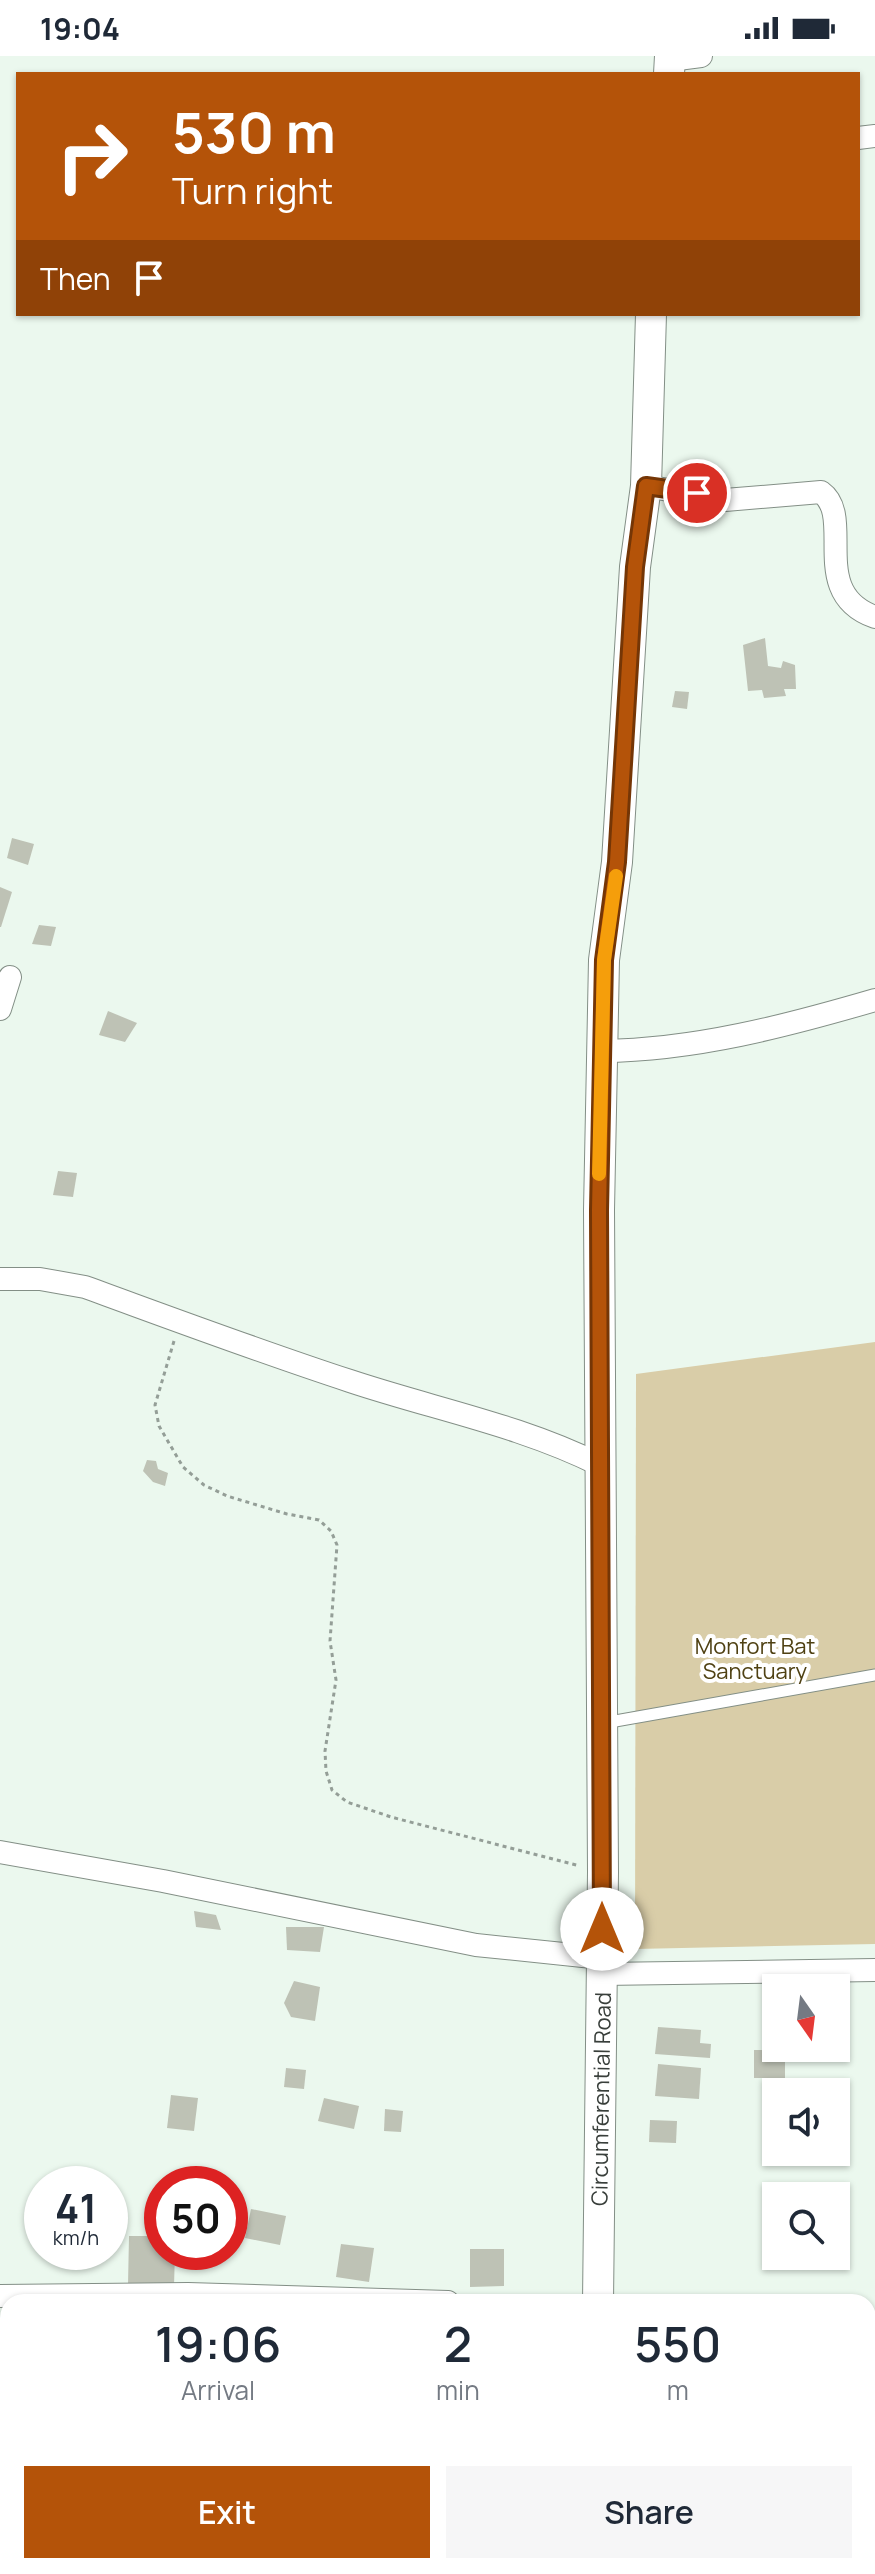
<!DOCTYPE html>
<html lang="en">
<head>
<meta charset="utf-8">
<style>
  body { margin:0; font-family:Manrope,sans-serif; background:#f6f6f7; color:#1f2937; height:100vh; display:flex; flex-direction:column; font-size:30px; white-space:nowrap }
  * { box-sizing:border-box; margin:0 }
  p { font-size:26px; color:#747a83 }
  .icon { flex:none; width:44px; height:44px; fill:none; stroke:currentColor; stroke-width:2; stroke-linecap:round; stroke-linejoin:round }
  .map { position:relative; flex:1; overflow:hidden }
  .panel { position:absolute; left:0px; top:2238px; width:876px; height:280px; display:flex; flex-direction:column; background:#fff; border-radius:24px 24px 0 0; box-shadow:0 2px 6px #0004 }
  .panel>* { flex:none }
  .banner { position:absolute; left:16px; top:16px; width:844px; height:244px; border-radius:0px; box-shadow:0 2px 6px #0004; background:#b45309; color:#fff; overflow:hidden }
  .needle { width:52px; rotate:166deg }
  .controls { position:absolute; left:762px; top:1918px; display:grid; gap:16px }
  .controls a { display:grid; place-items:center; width:88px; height:88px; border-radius:0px; background:#fff; box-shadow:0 2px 6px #0004; font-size:40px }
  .speed { position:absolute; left:24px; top:2110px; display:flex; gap:16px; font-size:40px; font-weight:700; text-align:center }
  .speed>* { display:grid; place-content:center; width:104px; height:104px; border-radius:50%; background:#fff; box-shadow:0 2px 6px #0004; line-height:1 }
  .speed small { font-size:20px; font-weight:400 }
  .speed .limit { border:12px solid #d22; background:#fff; color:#111 }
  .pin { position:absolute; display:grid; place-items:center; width:68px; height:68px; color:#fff; margin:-34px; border:4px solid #fff; border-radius:50%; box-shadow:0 2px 8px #0007 }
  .me { position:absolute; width:88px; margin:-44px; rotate:0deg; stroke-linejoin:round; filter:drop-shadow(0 0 6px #0008) }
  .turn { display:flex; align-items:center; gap:28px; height:168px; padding:0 24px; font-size:36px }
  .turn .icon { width:104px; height:104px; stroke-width:2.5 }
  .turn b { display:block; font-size:56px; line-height:68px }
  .then { display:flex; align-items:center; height:76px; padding:0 24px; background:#0003; gap:16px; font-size:30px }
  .eta { display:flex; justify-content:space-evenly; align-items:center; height:136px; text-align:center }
  .eta b { font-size:48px; font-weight:600; line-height:56px }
  .button { display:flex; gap:16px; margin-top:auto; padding:16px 24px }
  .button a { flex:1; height:92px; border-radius:0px; background:#b45309; color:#fff; font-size:32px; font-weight:600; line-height:92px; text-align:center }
  .button a+a { background:#f6f6f7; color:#1f2937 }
  .status { display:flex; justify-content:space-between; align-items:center; height:56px; padding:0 40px; background:#fff; direction:ltr }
  .status svg { height:22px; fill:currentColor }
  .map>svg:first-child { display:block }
</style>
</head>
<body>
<div class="status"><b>19:04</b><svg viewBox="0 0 49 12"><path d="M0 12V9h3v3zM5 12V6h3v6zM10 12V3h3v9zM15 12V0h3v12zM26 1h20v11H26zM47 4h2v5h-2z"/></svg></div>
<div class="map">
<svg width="875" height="2518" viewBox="0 0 875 2518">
  <rect width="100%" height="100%" fill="#ebf8ee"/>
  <polygon fill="#d9cda8" points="875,1286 875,1888 635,1893 636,1318"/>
  <g fill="#bec2b5">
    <polygon points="765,582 768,610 781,612 783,605 795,609 796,633 784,633 786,640 764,642 762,634 748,635 743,589"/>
    <polygon points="675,635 689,636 687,653 672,651"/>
    <polygon points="12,782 34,788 28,809 7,802"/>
    <polygon points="0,831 12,836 1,871 0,871"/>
    <polygon points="39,869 56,871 51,890 32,888"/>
    <polygon points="108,955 137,967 125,986 99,979"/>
    <polygon points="58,1115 77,1117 73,1141 53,1139"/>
    <polygon points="147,1404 156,1405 158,1413 168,1417 165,1430 153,1426 143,1415"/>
    <polygon points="194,1855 216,1859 221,1874 196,1871"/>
    <polygon points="286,1871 324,1871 320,1896 287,1894"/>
    <polygon points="294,1925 320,1931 315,1965 291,1961 284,1947"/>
    <polygon points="658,1971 701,1974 700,1987 711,1988 710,2002 655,1998"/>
    <rect x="754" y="1994" width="31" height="28"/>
    <polygon points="658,2008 701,2012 699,2043 655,2040"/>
    <polygon points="286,2012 306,2014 304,2033 284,2031"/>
    <polygon points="171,2039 198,2042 194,2075 167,2072"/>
    <polygon points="324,2042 359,2050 354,2073 318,2065"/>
    <polygon points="385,2053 403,2055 401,2076 384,2075"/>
    <polygon points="650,2064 677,2065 676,2087 649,2086"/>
    <polygon points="251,2153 286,2160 280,2189 245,2182"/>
    <polygon points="129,2180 162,2180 162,2196 175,2196 174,2230 128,2229"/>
    <polygon points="341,2188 374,2192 369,2226 336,2221"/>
    <polygon points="470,2193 504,2193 504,2230 470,2231"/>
    <polygon points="325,2510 356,2510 356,2518 326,2518"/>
  </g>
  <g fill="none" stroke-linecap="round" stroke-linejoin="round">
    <g stroke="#838f86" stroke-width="13">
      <polyline id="lane" points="604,1667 875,1619"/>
    </g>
    <g stroke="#838f86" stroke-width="24">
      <g id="street">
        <polyline points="670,4 701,0"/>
        <polyline points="858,82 875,80"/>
        <path d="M646 430 725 444 821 436C856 461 807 537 875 561"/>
        <polyline points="0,953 10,921"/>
        <path d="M602 995C695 994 786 970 875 944"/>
        <path d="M0 1223H40L85 1231C173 1263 261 1296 350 1325 434 1353 520 1369 600 1409"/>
        <polyline points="0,1796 163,1825 476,1889 602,1902"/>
        <polyline points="602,1918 875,1914"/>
        <polyline points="0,2240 188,2238 448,2246"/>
        <polyline points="868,2284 875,2284"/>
      </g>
    </g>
    <g stroke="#838f86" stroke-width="32">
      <g id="secondary">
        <polyline points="669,18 670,0"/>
        <polyline points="598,2246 603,1816 599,1154 604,904 617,806 635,511 646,430 651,258"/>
        <polyline points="598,2518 598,2510"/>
      </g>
    </g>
    <polyline stroke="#949e97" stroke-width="3" stroke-dasharray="4 4" stroke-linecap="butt" points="174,1285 155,1349 159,1370 183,1411 204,1429 227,1440 287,1458 319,1464 331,1475 337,1489 330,1585 336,1624 325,1695 326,1715 332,1734 347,1746 391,1761 580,1810"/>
    <use href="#lane" stroke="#fff" stroke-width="11"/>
    <use href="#street" stroke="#fff" stroke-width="22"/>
    <use href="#secondary" stroke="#fff" stroke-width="30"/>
  </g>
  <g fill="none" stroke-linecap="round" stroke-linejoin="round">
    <g stroke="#753606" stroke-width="20">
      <polyline id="route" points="602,1873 599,1154 604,904 617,806 635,511 646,430 697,437"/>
    </g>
    <use href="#route" stroke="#b45309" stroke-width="14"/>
    <polyline stroke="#f59e0b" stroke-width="14" points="599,1118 604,904 616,820"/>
  </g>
  <g text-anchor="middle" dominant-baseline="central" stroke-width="8" stroke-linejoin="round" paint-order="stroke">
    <g font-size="22" fill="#4f4113" stroke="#fff">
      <text x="755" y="1590">Monfort Bat<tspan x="755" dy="25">Sanctuary</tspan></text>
    </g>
    <g font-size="22" fill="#393f3b" stroke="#fff">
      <text transform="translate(601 2043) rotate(-89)">Circumferential Road</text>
    </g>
  </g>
</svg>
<div class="controls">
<a><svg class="needle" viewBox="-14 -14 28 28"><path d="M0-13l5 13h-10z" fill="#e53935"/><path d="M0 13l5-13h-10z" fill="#747a83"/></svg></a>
<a><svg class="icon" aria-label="sound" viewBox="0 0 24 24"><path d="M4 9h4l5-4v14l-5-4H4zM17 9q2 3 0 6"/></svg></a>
<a><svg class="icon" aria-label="search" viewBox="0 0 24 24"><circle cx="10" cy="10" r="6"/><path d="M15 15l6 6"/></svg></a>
</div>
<div class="speed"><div>41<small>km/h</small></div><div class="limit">50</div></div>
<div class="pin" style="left:697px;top:437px;background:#d93025"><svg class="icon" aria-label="arrive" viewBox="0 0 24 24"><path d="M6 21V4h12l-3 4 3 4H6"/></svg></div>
<svg class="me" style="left:602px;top:1873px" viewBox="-20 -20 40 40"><circle r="19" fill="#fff"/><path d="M0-13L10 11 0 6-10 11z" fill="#b45309"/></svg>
<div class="banner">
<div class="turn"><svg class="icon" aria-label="right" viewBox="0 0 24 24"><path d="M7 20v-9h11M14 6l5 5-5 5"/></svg><div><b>530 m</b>Turn right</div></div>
<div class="then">Then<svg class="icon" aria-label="arrive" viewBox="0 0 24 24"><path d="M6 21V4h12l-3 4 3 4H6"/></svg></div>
</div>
<section class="panel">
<div class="eta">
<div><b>19:06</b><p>Arrival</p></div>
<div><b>2</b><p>min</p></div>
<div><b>550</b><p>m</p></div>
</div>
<div class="button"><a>Exit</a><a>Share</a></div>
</section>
</div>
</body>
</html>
